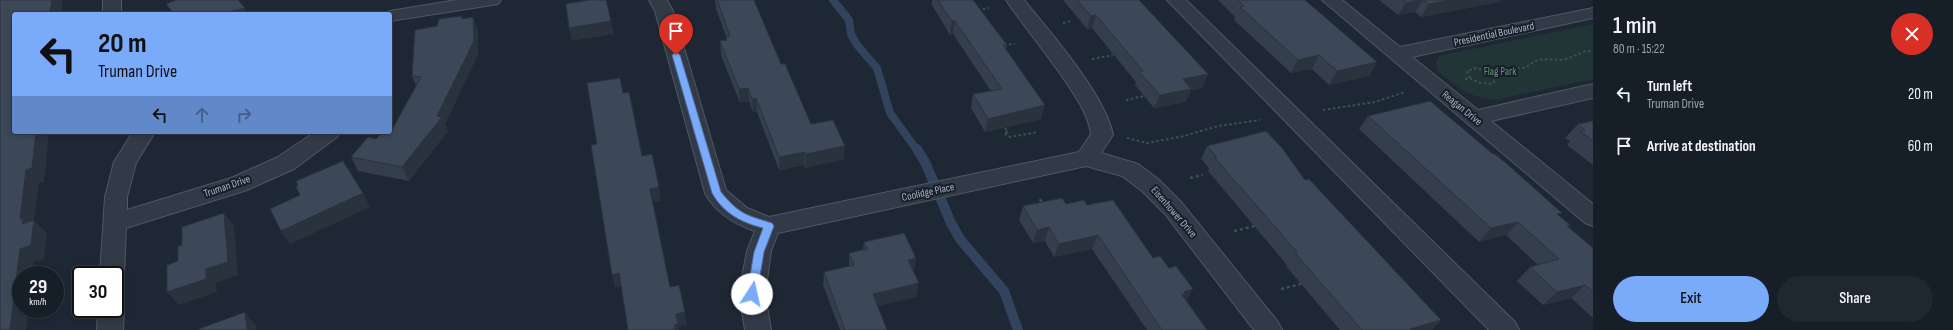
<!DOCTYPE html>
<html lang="en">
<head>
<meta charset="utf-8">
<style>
  body { margin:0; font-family:"Sofia Sans Condensed",sans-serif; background:#1f2730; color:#f1f3f6; height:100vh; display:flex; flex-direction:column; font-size:15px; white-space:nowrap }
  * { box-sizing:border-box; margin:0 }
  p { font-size:13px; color:#9ea2a8 }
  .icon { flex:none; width:22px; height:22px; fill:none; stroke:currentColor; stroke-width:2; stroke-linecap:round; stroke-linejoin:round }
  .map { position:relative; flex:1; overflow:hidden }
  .details { display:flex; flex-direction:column; background:#161e28; width:360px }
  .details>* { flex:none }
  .guide { position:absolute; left:12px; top:12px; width:380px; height:122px; border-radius:4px; box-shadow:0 2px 6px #0003,0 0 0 1px #353c45; background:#7aaafa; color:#111; overflow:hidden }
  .speed { position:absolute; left:12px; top:266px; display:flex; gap:8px; font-size:20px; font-weight:700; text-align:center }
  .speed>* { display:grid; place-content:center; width:52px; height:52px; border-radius:50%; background:#161e28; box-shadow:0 2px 6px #0003,0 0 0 1px #353c45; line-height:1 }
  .speed small { font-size:10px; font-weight:400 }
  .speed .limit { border:2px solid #111; border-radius:6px; background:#fff; color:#111 }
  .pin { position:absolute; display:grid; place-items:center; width:34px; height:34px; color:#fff; margin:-41px -17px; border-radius:50% 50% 50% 0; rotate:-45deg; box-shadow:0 0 4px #0007 }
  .pin .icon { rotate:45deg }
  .me { position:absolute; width:44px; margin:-22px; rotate:10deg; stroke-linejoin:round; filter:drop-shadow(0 0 3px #0008) }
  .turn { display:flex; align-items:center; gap:14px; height:84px; padding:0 20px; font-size:18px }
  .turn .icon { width:52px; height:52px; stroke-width:2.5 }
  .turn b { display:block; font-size:28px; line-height:34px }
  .lanes { display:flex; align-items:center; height:38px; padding:0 20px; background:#0003; justify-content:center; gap:20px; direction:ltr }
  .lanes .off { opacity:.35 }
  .round { display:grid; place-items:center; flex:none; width:42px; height:42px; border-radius:21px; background:#1f2730 }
  .overview { display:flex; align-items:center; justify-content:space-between; height:68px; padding:0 20px }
  h1 { font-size:24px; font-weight:600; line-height:30px }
  .cta { display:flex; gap:8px; margin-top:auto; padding:8px 20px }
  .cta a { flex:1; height:46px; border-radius:24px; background:#7aaafa; color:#111; font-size:16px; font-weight:600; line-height:46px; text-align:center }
  .cta a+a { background:#1f2730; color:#f1f3f6 }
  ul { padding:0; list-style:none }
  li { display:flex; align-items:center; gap:12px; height:52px; padding:0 20px }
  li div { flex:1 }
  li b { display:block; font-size:15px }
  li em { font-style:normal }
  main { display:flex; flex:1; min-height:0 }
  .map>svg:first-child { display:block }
</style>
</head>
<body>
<main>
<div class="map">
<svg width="1593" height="330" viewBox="0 0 1593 330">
  <rect width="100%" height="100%" fill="#1e2835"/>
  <path fill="#213537" d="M1593 24V79L1495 100C1469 97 1456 88 1437 70L1436 62 1439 56Z"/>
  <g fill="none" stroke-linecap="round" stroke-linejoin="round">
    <polyline stroke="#31435d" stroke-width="8" points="833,0 849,20 851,34 857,45 877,68 890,113 917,150"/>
    <polyline stroke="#31435d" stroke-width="10" points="917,149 925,162 951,223 960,239 1004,291 1018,330"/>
    <g stroke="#4f5764" stroke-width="2">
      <g id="minor">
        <rect x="103" y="0" width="18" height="14"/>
        <polygon points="457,0 501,0 498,4 492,5 390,21 390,14 382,14 390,11"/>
        <path d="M649 0H667L673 11 726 190 747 208 769 217 1079 152 1091 134C1088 114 1077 99 1066 82 1047 54 1025 28 1006 0H1024C1050 32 1106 96 1113 135L1101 153 1138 164 1158 179 1181 202 1278 322 1282 330H1254L1165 214 1142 191 1122 176 1086 166 778 233 771 251 765 294 771 330H745L739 294 747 251 755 231C734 224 716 213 705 193L655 11Z"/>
        <polygon points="1167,0 1186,0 1515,322 1519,330 1489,330"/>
        <polygon points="1322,0 1342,0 1400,47 1593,8 1593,18 1412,57 1478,110 1593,84 1593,98 1491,121 1593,204 1593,226 1585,223"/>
        <polygon points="133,132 155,132 136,163 127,197 127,210 231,178 278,157 315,132 341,132 337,137 294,169 247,190 126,228 124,275 121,282 115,284 115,275 100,275 105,197 114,162"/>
        <polygon points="115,300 120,301 124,309 123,330 97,330 98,309 115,309"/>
      </g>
    </g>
    <g stroke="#3d5154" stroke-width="2" stroke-dasharray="2.5 2.5" stroke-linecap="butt">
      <polyline points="978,10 989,8"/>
      <polyline points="1063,23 1072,21"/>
      <polyline points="1004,45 1015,44"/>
      <polyline points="1092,59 1113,55"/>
      <polyline points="1470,78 1480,83 1492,84 1496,80 1491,73"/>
      <polyline points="1465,79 1470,78 1467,71 1476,68 1491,73 1503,69 1525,68 1535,61 1543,59 1564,60 1586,51 1593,51"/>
      <polyline points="1126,100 1144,96"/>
      <polyline points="1323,110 1375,102 1405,92"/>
      <polyline points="1005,128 1008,132 1004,133 1010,137 1038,132"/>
      <polyline points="1127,138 1147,143 1184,136 1218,126 1260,120"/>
    </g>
    <g stroke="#3d5154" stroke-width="2.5" stroke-dasharray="3 3" stroke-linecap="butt">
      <polyline points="1190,178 1203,175"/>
      <polyline points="1040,199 1043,205"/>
      <polyline points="1234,231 1255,226"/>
      <polyline points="1281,289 1301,284"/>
    </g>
    <use href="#minor" fill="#313a46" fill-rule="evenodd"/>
  </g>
  <g fill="#343e4c">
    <polygon points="715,0 754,0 781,64 811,124 844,159 805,168 804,165 779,170 757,112 753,112 749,101 740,103 721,55 720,41 726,40 726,36 716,9"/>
    <polygon points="932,0 973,0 1007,45 1006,49 1041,119 985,132 971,108 973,94 991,91 953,34 950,35 932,5"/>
    <polygon points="1063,0 1139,0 1208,74 1202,88 1191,90 1186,102 1154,108 1135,85 1136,82 1092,28 1087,29"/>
    <polygon points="1218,0 1305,0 1377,62 1369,76 1329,85 1312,69 1291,73 1234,20 1235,17"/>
    <polygon points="1379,0 1501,0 1499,2 1421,17 1415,12 1398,15"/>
    <polygon points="463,19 478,30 478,54 445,124 448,131 409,181 358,171 351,157 376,139 393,128 416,86 412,76 437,26"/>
    <polygon points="1368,116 1559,216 1569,227 1593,248 1593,318 1571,298 1543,305 1517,281 1530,267 1538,265 1506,235 1479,242 1359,129"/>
    <polygon points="1593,121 1593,165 1567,145 1570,141 1565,138 1578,124"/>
    <polygon points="1207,146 1305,180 1441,320 1432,330 1340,330 1286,266 1287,265 1208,171 1209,168 1201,159"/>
    <polygon points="1066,204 1087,205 1153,258 1187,301 1207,330 1147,330 1092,249 1054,257 1045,241 1033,243 1019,220 1023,206"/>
    <polygon points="864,242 914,272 913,272 916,297 877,306 887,330 840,330 823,285 824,272 849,267 849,253 863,250"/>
  </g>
  <g fill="#2a323e">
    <polygon points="52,0 63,0 61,14 50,14"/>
    <polygon points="1423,0 1415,12 1398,15 1406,3"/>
    <polygon points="1453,0 1501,0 1499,2 1421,17 1429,4"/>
    <polygon points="245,8 248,14 221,14"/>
    <polygon points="1096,15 1092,28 1087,29 1091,16"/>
    <polygon points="473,17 478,30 478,54 445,124 448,131 409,181 402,167 437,116"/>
    <polygon points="611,21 614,34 572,41 569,28"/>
    <polygon points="952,21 955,21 953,34 950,35"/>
    <polygon points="1319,55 1312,69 1291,73 1298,60"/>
    <polygon points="1377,62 1369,76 1329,85 1337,71"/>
    <polygon points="1208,74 1202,88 1191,90 1186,102 1154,108 1160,95 1183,79"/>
    <polygon points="748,88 749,101 740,103 739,89"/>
    <polygon points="756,98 757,112 753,112 752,99"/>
    <polygon points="1045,105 1041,119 985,132 988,119"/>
    <polygon points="36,132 55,132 49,134 44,182 39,183 34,221 47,233 44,259 34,262 32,275 21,275 21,309 29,309 26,330 10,330 22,224 20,219 26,170"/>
    <polygon points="845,146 844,159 805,168 806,154"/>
    <polygon points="805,152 804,165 779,170 779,157"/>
    <polygon points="659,187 661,201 653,202 650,189"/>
    <polygon points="363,193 370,207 290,244 281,231"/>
    <polygon points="224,213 234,226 238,275 216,283 217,292 179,305 167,292 206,269"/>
    <polygon points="1518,222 1506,235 1479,242 1491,228"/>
    <polygon points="1049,227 1045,241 1033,243 1037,230"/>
    <polygon points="1098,235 1092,249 1054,257 1059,244"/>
    <polygon points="916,258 914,272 906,274 908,260"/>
    <polygon points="619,273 623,286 615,288 612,275"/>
    <polygon points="919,283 916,297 871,307 873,294"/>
    <polygon points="1585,285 1571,298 1543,305 1557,292"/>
    <polygon points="1193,289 1186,302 1175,308 1184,292"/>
    <polygon points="245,312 256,325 256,330 247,330"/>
    <polygon points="685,312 687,325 678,327 676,314"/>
    <polygon points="1441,320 1432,330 1409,330 1410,329"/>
    <polygon points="678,324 679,330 675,330 674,325"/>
  </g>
  <g fill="#3c4858" stroke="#2a323e">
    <polygon points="0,0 52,0 50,14 14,14 14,132 36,132 32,168 26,170 20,219 23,218 22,224 34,220 31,245 20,249 10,330 0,330"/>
    <polygon points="176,0 238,0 245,8 221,14 174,14 166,4"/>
    <polygon points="588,0 606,0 611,21 569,28 566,4"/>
    <polygon points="717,0 754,0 781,64 785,64 811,124 833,120 845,146 806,154 805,152 779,157 756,98 752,99 748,88 739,89 720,41 727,40 726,36 730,36"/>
    <polygon points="938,0 973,0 1007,45 1003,45 1045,105 988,119 973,94 1002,89 955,21 952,21"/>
    <polygon points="1077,0 1139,0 1208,74 1183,79 1191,89 1160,95 1139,72 1143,71 1096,15 1091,16"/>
    <polygon points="1238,0 1305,0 1377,62 1337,71 1319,55 1298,60 1240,7 1244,6"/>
    <polygon points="1402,0 1422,0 1406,3"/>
    <polygon points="1423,0 1453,0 1429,4"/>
    <polygon points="462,16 462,19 473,17 474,41 437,116 442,117 402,167 351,157 368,137 376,139 382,132 390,132 390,127 393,128 421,77 412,76 415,30 437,26 439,19"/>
    <polygon points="620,78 623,93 629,92 642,156 652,154 659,187 650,189 670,287 679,285 685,312 676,314 678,324 674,325 675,330 628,330 619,273 612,275 591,145 597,144 587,83"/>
    <polygon points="1430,101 1493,154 1495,154 1506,163 1562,213 1557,214 1570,225 1567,226 1593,248 1593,292 1585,285 1557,292 1530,267 1559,259 1518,222 1491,228 1368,116"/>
    <polygon points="1593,121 1593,141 1580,131 1585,130 1578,124"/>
    <polygon points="1266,131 1282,148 1305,180 1309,179 1441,320 1410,329 1411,330 1362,330 1295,253 1297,252 1214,157 1217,157 1207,146"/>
    <polygon points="343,161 363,193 281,231 270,209 300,195 296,187 298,186 296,181"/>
    <polygon points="1062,198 1066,204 1084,200 1087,205 1113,200 1153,258 1160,256 1169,268 1176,266 1193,289 1184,292 1185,294 1182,295 1207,330 1162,330 1098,235 1059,244 1049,227 1037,230 1023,206"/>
    <polygon points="224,213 228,262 206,269 206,279 167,292 167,265 178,261 178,246 182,245 182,227"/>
    <polygon points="904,233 916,258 908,260 919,283 873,294 887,330 843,330 845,330 824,272 854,265 849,253 867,249 864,242"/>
    <polygon points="245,312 247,330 196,330"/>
  </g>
  <path fill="#7aaafa" stroke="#4f6ea2" d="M676 52 680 55 721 192C739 214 746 215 772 223L774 226 764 252 757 294 755 297H748L747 294 754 252 763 228C742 223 723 213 712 193L672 55Z"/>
  <g text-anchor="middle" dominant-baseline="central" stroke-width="4" stroke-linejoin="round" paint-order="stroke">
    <g font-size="11" fill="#abb4c3" stroke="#171f2a">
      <text transform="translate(1494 34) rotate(-12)">Presidential Boulevard</text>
      <text transform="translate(1462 108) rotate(39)">Reagan Drive</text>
      <text transform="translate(227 186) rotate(-19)">Truman Drive</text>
      <text transform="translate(928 192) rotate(-12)">Coolidge Place</text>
      <text transform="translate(1174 212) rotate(49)">Eisenhower Drive</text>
    </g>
    <g font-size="11" fill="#63936f" stroke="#171f2a">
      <text x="1500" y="71">Flag Park</text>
    </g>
  </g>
</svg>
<div class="speed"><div>29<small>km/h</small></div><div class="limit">30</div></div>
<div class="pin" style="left:676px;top:55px;background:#d93025"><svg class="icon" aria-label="arrive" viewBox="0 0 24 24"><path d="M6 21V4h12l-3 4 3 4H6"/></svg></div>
<svg class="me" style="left:752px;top:294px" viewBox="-20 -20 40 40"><circle r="19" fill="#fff"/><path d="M0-13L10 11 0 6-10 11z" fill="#7aaafa"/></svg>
<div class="guide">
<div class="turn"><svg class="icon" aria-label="left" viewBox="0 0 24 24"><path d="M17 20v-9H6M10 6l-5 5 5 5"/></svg><div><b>20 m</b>Truman Drive</div></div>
<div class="lanes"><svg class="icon" aria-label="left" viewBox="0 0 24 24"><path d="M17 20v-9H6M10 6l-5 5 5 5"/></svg><svg class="icon off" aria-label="ahead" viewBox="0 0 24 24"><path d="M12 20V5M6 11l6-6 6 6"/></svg><svg class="icon off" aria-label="right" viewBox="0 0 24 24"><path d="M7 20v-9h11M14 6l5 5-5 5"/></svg></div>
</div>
</div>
<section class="details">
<div class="overview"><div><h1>1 min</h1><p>80 m · 15:22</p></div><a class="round" style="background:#d93025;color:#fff"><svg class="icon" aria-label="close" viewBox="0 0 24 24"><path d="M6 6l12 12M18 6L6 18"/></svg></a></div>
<ul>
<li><svg class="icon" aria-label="left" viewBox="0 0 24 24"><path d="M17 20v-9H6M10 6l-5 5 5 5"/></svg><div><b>Turn left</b><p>Truman Drive</p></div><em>20 m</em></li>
<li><svg class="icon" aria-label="arrive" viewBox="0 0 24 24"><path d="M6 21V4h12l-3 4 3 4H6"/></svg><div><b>Arrive at destination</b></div><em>60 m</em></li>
</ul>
<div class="cta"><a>Exit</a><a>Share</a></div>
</section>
</main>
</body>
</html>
